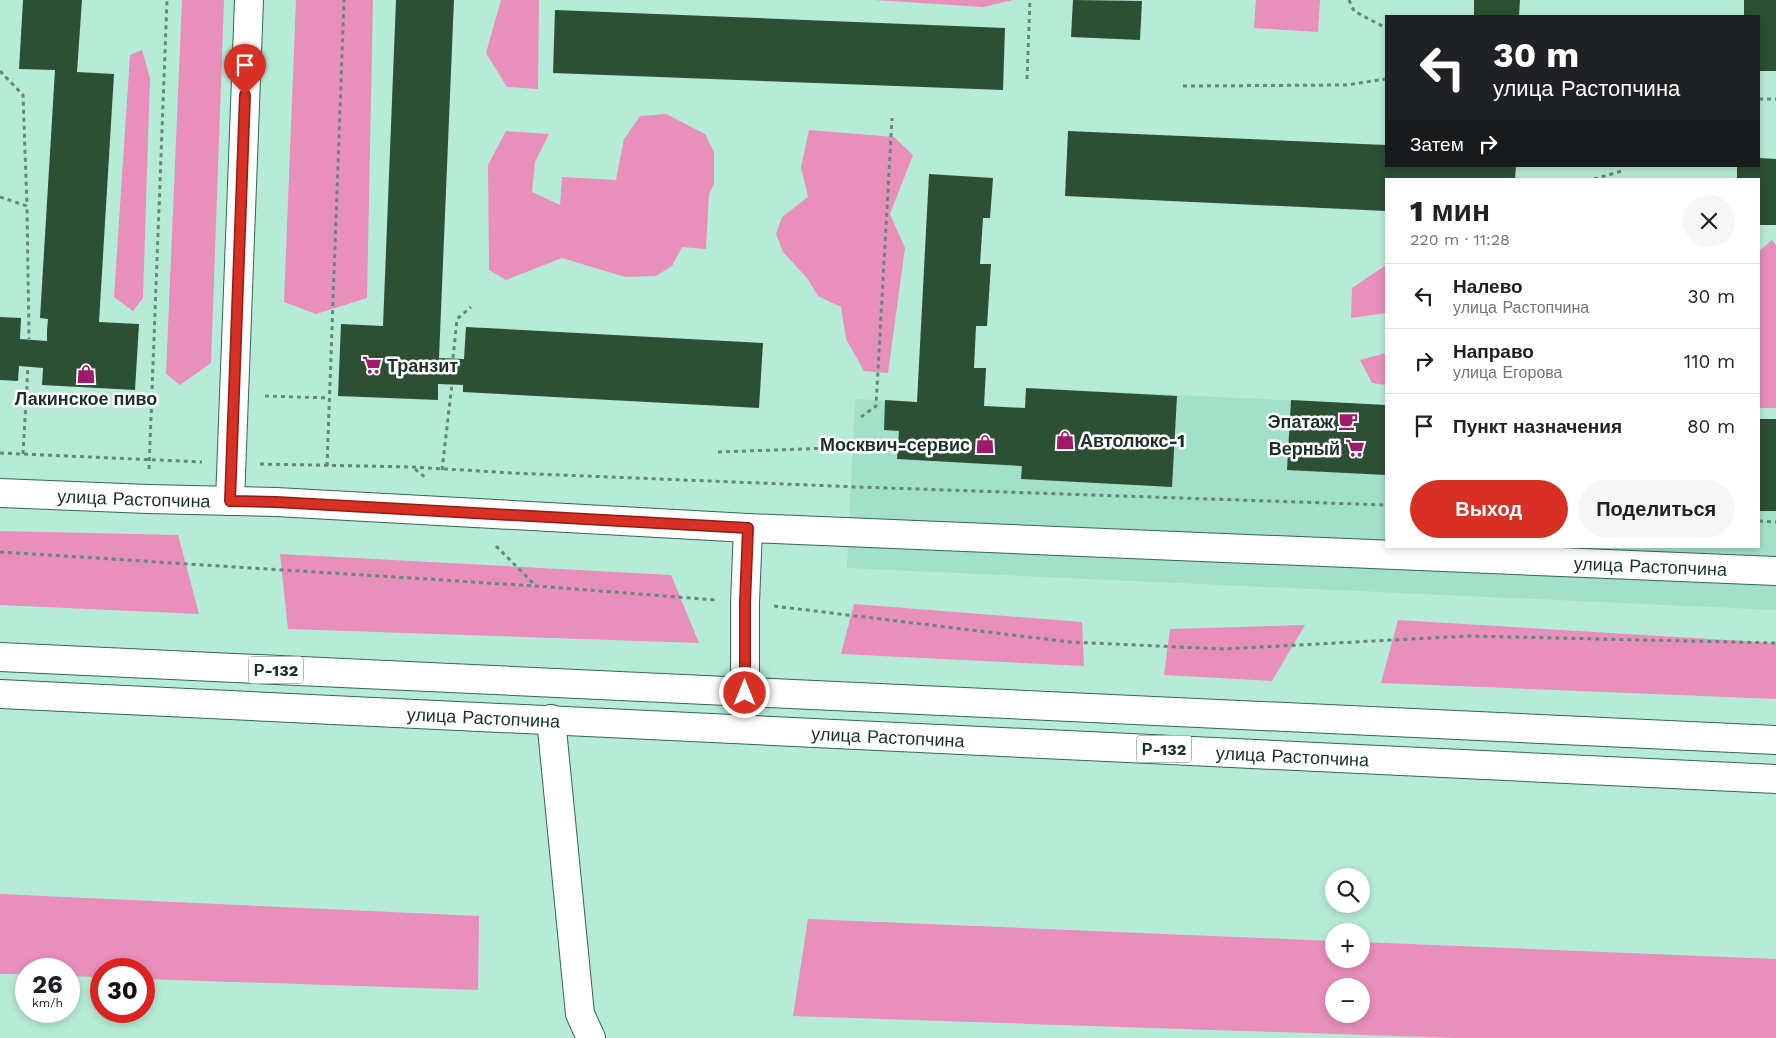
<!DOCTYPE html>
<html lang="ru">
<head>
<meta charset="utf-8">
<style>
  body { margin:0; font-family:"Work Sans",sans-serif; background:#f6f6f6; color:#202124; height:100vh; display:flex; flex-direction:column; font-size:19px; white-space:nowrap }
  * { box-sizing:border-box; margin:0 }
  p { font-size:16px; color:#757577 }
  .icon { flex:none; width:28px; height:28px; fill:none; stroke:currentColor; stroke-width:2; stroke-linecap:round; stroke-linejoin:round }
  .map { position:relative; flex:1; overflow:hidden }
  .details { position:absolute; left:1385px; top:178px; width:375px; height:370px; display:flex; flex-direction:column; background:#fff; border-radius:0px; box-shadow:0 2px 8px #0003 }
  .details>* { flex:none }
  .guide { position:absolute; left:1385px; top:15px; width:375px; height:152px; border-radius:0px; box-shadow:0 2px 8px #0003; background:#202124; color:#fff; overflow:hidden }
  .tools { position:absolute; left:1325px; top:868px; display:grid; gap:10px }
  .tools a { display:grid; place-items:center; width:45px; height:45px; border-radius:50%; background:#fff; box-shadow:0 2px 8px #0003; font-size:25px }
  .speed { position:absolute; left:15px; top:958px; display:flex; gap:10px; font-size:25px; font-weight:700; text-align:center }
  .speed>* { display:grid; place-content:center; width:65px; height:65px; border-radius:50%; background:#fff; box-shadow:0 2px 8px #0003; line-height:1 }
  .speed small { font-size:12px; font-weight:400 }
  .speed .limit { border:8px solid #d22; background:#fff; color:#111 }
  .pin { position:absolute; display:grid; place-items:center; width:42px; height:42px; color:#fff; margin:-51px -21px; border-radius:50% 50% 50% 0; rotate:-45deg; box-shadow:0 0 5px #0007 }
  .pin .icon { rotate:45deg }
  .me { position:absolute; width:55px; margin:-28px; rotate:0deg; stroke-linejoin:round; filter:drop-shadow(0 0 4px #0008) }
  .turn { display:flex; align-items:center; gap:18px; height:105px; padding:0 25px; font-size:22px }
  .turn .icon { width:65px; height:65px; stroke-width:2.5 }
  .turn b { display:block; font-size:35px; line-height:42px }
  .then { display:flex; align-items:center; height:48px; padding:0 25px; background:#0003; gap:10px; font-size:19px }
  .round { display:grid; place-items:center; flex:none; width:52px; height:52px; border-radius:26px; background:#f6f6f6 }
  .overview { display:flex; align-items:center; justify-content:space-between; height:85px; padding:0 25px }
  h1 { font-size:30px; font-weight:800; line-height:38px }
  .action { display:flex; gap:10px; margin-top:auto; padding:10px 25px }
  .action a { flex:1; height:58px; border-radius:30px; background:#d93025; color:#fff; font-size:20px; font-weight:800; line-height:58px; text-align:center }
  .action a+a { background:#f6f6f6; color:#202124 }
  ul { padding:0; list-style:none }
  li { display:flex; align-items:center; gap:15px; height:65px; padding:0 25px; border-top:1px solid #e0e0e0 }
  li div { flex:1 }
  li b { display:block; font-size:19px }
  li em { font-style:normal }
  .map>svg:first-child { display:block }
</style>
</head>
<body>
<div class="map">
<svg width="1776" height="1038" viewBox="0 0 1776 1038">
  <rect width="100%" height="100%" fill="#b6ecd7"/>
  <polygon fill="#a2e0c9" points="1026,388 1386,405 1386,546 1759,546 1759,419 1776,419 1776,610 847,568 855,399 1025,408"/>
  <g fill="#e98fbb" fill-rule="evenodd">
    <polygon points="182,0 224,0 211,363 180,385 166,374"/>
    <polygon points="296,0 373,0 367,298 316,314 284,302"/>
    <polygon points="501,0 539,0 538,89 507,87 486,53"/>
    <polygon points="874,0 1013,0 983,7"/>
    <polygon points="1256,0 1320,0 1318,32 1254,28"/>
    <polygon points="142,50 150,78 143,298 133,311 114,297 130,55"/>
    <polygon points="666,114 705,134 714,152 714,184 709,194 706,249 682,247 672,266 656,276 625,277 562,258 506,280 489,270 488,165 506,131 549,134 535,162 532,192 560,205 562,177 616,180 624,139 640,116"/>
    <polygon points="809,130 894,137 913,155 890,214 905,248 888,373 864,371 846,339 841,307 818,296 807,278 783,252 776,234 782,217 808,197 801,167"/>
    <polygon points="1772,240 1776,245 1776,408 1759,408 1759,251"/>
    <polygon points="1386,265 1386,313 1351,318 1352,288"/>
    <polygon points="1386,353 1386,385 1372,383 1360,360"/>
    <polygon points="0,531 178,535 199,614 0,605"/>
    <polygon points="280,554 671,575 699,643 288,629"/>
    <polygon points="854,604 1082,622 1084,666 841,654"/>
    <polygon points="1398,620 1776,643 1776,699 1381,683"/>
    <polygon points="1305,625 1272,681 1164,675 1170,629"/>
    <polygon points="0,894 479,916 478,990 144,979 144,969 101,969 101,977 69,976 69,969 26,969 26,974 0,974"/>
    <path d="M808 919 1334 941V959H1361V942L1776 959V1038H1455L793 1016ZM1334 986H1361V1014H1334Z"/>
  </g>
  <g fill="#2d5035">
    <polygon points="23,0 82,0 77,72 114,74 99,322 139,324 135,390 42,385 43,368 19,366 18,381 0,380 0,317 21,318 20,339 47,341 47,330 48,319 40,318 55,70 19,69"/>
    <polygon points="396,0 454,0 439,358 464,359 466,327 763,343 759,408 463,392 463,385 438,384 438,400 338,396 341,324 383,326"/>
    <polygon points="1073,0 1142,1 1140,40 1071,37"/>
    <polygon points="1474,0 1520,0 1519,16 1474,16"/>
    <polygon points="1744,0 1776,0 1776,71 1759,71 1759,16 1744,16"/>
    <polygon points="555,10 1005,28 1003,90 553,73"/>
    <polygon points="1068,131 1386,145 1386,166 1516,166 1515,179 1386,179 1386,211 1065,196"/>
    <polygon points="1759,158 1776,159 1776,225 1759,225 1759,179 1737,179 1737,166 1759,166"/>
    <polygon points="929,174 993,178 990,218 983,218 980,264 991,264 987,326 976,326 974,368 986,368 984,406 1025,408 1026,388 1177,396 1172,487 1021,479 1022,466 897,459 899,431 884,430 885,400 917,402"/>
    <polygon points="1291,400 1386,405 1386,475 1287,470"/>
    <rect x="1759" y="419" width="17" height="92"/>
  </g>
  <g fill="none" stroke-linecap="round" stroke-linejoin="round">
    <g stroke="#365" stroke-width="30">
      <g id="minor">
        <path id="s1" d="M0 493 148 499 276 502 748 528 1776 571"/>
        <polyline points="230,501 249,0"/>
        <polyline points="745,693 745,603 748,528"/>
        <polyline points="551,719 580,1014 591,1038"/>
      </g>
    </g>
    <g stroke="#365" stroke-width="30">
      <g id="highway">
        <polyline points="0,657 1776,740"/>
        <path id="s2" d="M0 694 1776 779"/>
      </g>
    </g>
    <g stroke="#64887a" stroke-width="3" stroke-dasharray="4 4" stroke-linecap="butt">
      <polyline points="1349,0 1354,11 1386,28"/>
      <polyline points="0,71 23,95 27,206"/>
      <polyline points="1027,79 1030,0"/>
      <polyline points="1183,86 1346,85 1386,79"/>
      <polyline points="1759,99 1776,99"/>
      <polyline points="1594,179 1622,171"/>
      <polyline points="0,197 27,206 29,339"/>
      <polyline points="453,358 457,319 471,307"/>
      <polyline points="265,396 329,398"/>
      <polyline points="861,417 876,406 892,118"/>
      <polyline points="718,452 860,447"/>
      <polyline points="0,453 202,462"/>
      <polyline points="23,454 28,367"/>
      <polyline points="260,464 413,467 511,473 858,487 1386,505"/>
      <polyline points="327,466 344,0"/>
      <polyline points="149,469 167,0"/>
      <polyline points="415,469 427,479"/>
      <polyline points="442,470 452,384"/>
      <polyline points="1759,521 1776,522"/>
      <polyline points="496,546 536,586"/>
      <polyline points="0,552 536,586 716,600"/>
      <polyline points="774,606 1070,642 1223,649 1468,636 1776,643"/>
    </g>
    <use href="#minor" stroke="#fff" stroke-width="28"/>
    <use href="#highway" stroke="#fff" stroke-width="28"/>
  </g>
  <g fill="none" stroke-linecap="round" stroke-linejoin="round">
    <g stroke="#8d1f18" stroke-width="12">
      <polyline id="route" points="245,95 230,501 276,502 748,528 745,603 745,693"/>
    </g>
    <use href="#route" stroke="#d93025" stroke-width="9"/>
  </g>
  <defs>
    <g id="supermarket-bare" transform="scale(1.5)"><path d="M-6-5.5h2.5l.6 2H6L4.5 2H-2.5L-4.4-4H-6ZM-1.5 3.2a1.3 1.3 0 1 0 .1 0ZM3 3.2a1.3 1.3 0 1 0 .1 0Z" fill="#9f1b6a" stroke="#fff" stroke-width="2.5" paint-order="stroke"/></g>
    <g id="shop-bare" transform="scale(1.5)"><path d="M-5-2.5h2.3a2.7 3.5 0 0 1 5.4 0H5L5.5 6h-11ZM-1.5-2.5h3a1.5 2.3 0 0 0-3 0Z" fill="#9f1b6a" stroke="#fff" stroke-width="2.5" paint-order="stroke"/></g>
    <g id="cafe-bare" transform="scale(1.5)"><path d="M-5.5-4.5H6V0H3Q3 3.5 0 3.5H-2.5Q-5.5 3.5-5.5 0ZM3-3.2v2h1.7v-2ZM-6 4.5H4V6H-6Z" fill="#9f1b6a" stroke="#fff" stroke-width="2.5" paint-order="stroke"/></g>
  </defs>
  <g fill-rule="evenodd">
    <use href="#supermarket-bare" x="372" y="365"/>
    <use href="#shop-bare" x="86" y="374"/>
    <use href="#cafe-bare" x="1348" y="421"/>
    <use href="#shop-bare" x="1065" y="440"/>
    <use href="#shop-bare" x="985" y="444"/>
    <use href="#supermarket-bare" x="1355" y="448"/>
  </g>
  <g text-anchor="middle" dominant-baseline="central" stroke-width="5" stroke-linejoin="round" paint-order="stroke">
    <g fill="#fff" stroke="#5f6e69" stroke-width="1">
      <rect x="248.5" y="656.5" width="55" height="27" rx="4"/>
      <rect x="1136.5" y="735.5" width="55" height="27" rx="4"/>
    </g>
    <g font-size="16" font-weight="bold" fill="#1b3029">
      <text x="276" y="670">Р-132</text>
      <text x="1164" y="749">Р-132</text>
    </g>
    <g font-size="18" font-weight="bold" fill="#1b3029" stroke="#fff" text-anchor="end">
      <text x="387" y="365" text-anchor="start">Транзит</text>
      <text x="86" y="398" text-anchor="middle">Лакинское пиво</text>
      <text x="1333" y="421">Эпатаж</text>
      <text x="1080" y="440" text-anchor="start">Автолюкс-1</text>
      <text x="970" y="444">Москвич-сервис</text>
      <text x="1340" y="448">Верный</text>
    </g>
    <g font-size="18" fill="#1b3029" stroke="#fff">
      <text stroke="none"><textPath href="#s1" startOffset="134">улица Растопчина</textPath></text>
      <text stroke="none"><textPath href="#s1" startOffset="1652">улица Растопчина</textPath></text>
      <text stroke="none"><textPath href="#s2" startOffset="484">улица Растопчина</textPath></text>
      <text stroke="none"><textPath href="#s2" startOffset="889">улица Растопчина</textPath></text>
      <text stroke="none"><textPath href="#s2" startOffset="1294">улица Растопчина</textPath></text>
    </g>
  </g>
</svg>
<div class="tools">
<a><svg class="icon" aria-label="search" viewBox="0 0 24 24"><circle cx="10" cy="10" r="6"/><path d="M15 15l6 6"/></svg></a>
<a>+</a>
<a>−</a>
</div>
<div class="speed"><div>26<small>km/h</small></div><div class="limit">30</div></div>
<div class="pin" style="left:245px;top:95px;background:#d93025"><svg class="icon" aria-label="arrive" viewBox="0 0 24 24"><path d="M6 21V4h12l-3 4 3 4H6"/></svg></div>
<svg class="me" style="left:745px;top:693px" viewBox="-20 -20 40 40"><circle r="17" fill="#d93025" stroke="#fff" stroke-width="3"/><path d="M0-11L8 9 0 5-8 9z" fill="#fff"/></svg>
<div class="guide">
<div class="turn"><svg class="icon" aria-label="left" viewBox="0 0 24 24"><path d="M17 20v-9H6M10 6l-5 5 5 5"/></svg><div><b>30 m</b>улица Растопчина</div></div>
<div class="then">Затем<svg class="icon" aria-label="right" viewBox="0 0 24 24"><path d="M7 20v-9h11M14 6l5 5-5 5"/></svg></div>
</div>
<section class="details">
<div class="overview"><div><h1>1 мин</h1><p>220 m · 11:28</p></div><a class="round"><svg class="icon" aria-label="close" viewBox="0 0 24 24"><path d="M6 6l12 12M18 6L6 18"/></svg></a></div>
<ul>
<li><svg class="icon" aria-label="left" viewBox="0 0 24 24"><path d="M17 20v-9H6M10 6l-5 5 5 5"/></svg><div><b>Налево</b><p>улица Растопчина</p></div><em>30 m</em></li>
<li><svg class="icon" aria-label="right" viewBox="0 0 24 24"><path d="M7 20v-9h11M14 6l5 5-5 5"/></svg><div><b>Направо</b><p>улица Егорова</p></div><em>110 m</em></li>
<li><svg class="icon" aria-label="arrive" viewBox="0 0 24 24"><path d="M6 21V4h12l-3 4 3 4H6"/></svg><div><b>Пункт назначения</b></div><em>80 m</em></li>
</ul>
<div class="action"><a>Выход</a><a>Поделиться</a></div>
</section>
</div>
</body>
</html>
